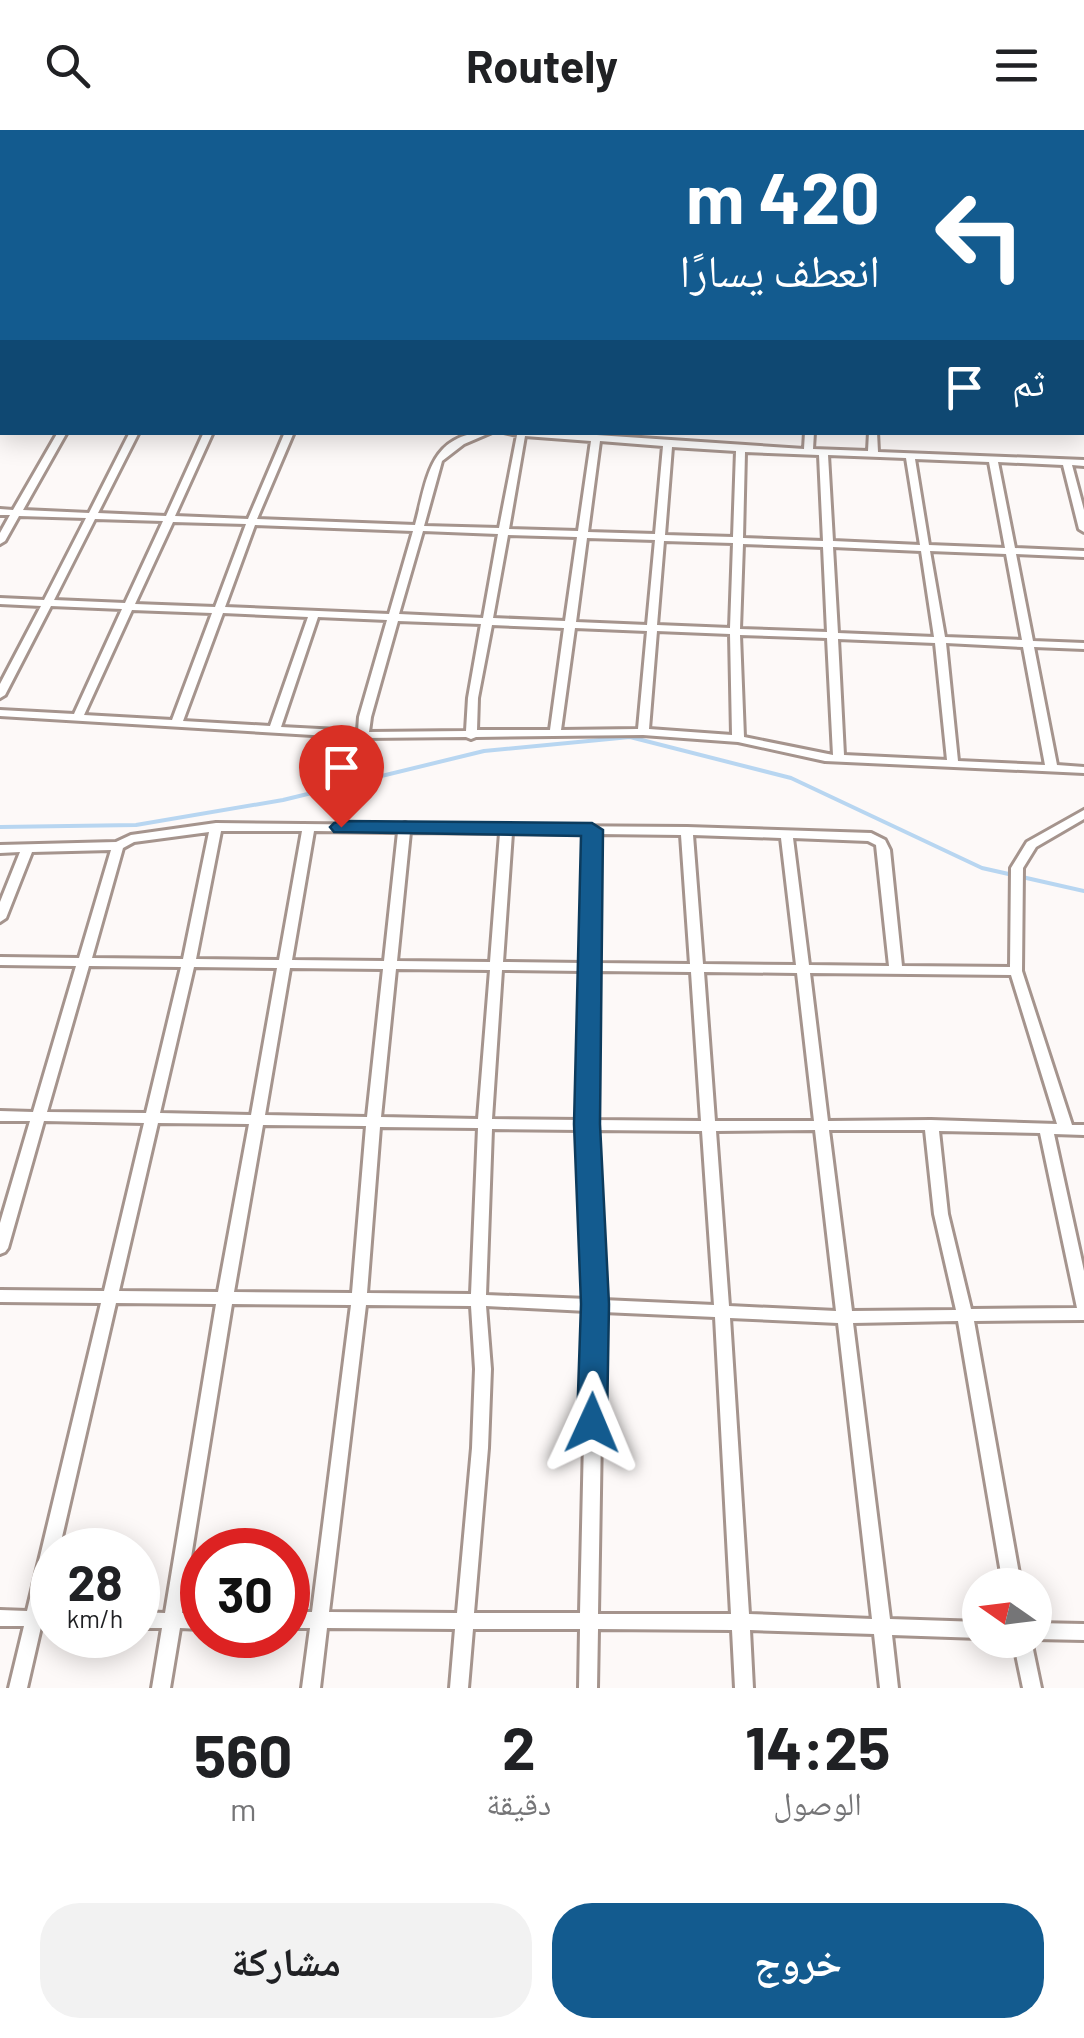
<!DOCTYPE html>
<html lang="ar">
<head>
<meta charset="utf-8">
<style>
  body { margin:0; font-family:Barlow,"Noto Naskh Arabic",sans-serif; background:#f2f2f2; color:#202124; direction:rtl; height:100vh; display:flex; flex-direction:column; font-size:38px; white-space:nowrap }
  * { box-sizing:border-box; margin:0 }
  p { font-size:32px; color:#757577 }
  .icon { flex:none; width:55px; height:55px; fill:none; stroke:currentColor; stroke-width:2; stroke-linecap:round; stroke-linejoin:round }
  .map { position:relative; height:1558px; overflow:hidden; direction:ltr }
  .sheet { display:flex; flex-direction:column; background:#fff; flex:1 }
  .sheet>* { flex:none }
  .guide { position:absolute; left:0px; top:0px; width:1085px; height:305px; box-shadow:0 5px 25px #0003; direction:rtl; background:#135b8f; color:#fff; overflow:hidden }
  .needle { width:65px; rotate:284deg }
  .controls { position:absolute; left:962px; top:1438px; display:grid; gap:20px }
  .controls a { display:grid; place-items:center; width:90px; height:90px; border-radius:50%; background:#fff; box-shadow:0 5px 25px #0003; font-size:50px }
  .speed { position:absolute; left:30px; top:1398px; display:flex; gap:20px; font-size:50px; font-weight:700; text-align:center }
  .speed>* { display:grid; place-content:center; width:130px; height:130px; border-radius:50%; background:#fff; box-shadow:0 5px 25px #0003; line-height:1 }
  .speed small { font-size:25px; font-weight:400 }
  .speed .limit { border:15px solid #d22; background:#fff; color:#111 }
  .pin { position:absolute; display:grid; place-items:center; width:85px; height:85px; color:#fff; margin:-102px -42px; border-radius:50% 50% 50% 0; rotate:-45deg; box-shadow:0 0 10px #0007 }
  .pin .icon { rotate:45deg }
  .me { position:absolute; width:110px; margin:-55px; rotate:1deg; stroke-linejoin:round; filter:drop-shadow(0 0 8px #0008) }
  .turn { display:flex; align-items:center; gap:35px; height:210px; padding:0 40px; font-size:45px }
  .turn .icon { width:130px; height:130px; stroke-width:2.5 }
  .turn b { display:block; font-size:70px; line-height:85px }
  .then { display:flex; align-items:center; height:95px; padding:0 40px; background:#0003; gap:20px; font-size:38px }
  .eta { display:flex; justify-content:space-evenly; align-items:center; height:170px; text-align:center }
  .eta b { font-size:60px; font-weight:700; line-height:70px }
  .button { display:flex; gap:20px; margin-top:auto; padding:20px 40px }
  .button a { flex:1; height:115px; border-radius:40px; background:#135b8f; color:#fff; font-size:40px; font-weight:700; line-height:115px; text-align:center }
  .button a+a { background:#f2f2f2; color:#202124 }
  header { display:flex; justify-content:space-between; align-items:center; height:130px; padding:0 40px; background:#fff; font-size:45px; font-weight:700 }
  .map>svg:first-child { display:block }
</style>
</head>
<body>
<header><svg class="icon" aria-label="menu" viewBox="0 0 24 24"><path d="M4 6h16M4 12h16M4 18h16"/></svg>Routely<svg class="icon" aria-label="search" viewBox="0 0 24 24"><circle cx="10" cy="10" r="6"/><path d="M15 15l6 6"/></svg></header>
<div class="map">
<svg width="1084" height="1558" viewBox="0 0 1084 1558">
  <rect width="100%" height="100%" fill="#fdf9f8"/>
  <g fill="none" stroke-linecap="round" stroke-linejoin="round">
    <polyline stroke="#b8d6f1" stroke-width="4" points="0,697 136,695 283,670 484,621 630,607 791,648 982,738 1084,761"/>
    <g stroke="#a5948d" stroke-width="6">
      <g id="minor">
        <polygon points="0,0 5,2 0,5"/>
        <polygon points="98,0 106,0 104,2 97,2"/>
        <polygon points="213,0 220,0 218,2 212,2"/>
        <polygon points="276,0 283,0 281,2 275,2"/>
        <polygon points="333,0 339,0 338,2 332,2"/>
        <polygon points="390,0 397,0 395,2 389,2"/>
        <polygon points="446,0 452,0 451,2 445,2"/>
        <polygon points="500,0 506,0 505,2 499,2"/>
        <polygon points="555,0 561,0 560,2 554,2"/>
        <polygon points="635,0 641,0 640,2 634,2"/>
        <rect x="821" y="0" width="6" height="2"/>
        <polygon points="937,0 943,0 944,2 938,2"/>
        <rect x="1082" y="21" width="2" height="4"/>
        <rect x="0" y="43" width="2" height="4"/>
        <rect x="0" y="91" width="2" height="4"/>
        <rect x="0" y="122" width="2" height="7"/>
        <rect x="1082" y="137" width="2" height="4"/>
        <rect x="0" y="140" width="2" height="4"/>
        <rect x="0" y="195" width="2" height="4"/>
        <rect x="0" y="204" width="2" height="7"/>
        <rect x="1082" y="220" width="2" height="6"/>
        <polygon points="0,266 2,267 2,271 0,272"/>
        <rect x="1082" y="280" width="2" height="6"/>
        <polygon points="2,283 2,292 0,293 0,284"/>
        <path d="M58 302H67L23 380 89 383 130 302H139L98 383 166 386 204 302H213L175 386 248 389 285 302H294L257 389 415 395C428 347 429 302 492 302L464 314 442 331 424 396 499 398 517 305 504 302H552L804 319 805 302H814L813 319 868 321 869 302H877L878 322 1084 330V336L1072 335 1084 380V402L1079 399 1063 335 998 332 1015 418 1084 421V427L1016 424 1033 511 1084 513V519L1034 517 1057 635 1084 637V643L825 631 738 612 643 605 476 607 471 609 466 607 363 608 0 586V580L74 584 122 479 51 476 5 565 0 568V554L41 476 0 474V468L44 470 86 388 19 386 5 411 0 414V403L10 385H0V379L13 380ZM525 306 591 311 578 401 509 399ZM600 311 663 316 655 404 588 402ZM672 317 736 321 733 407 665 405ZM745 322 819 325 823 411 743 408ZM828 325 906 328 920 415 833 411ZM915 329 989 332 1005 418 929 415ZM95 389 163 391 125 473 54 470ZM173 392 246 394 215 477 135 474ZM255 395 413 401 389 484 225 477ZM423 401 498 404 483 488 399 484ZM508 405 577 407 565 491 493 488ZM587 408 655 410 647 495 576 492ZM664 411 733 413 730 498 657 495ZM743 414 823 417 827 502 740 499ZM833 417 921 421 934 507 838 503ZM930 421 1006 424 1022 510 945 507ZM132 480 212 483 172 590 84 585ZM223 483 308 487 270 596 183 591ZM318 487 387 490 359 587 358 601 281 597ZM398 491 481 494 468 568 466 601 369 602 371 587ZM492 495 564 498 550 600H477L478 568ZM575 498 647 501 638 599 561 600ZM657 501 730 504 732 605 649 599ZM740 505 827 508 833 625 744 607ZM838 509 935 513 947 630 844 625ZM946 513 1023 517 1045 635 958 631Z"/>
        <path d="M1084 680V689L1036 717 1023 738 1022 841 1072 995H1084V1005L1054 1004 1084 1141V1190L974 1191 1021 1455H1003L958 1191 853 1193 890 1489 980 1492V1508L892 1505 898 1558H880L874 1504 750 1500 753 1558H735L732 1500 598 1499 597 1558H579L580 1499H473L468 1558H450L455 1499 327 1498 320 1558H302L310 1498H288V1482H312L351 1175 232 1174 182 1483H202V1499L180 1498 170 1558H152L162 1498H138V1482L165 1483 216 1174 116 1173 59 1420H52V1448L45 1481H52V1497H41L27 1558H9L24 1496H0V1480L27 1481 101 1173 0 1172V1160L104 1161 144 993 44 991 8 1118 5 1122 0 1124V1093L30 991H0V981L33 982 76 836 0 835V827L79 828 111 720 32 722 6 788 0 792V772L20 722 0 723V715L116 712 131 705 216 693 400 695 405 693 410 695 687 697 871 703 885 710 890 720 902 836 1010 837 1011 738 1027 712ZM221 701H302L279 830 196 829ZM314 701 398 702 384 831 292 830ZM209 702 183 829 92 828 123 718 134 712ZM410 702 500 703 490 832 397 831ZM512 703 586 704 583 833 503 832ZM598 704 681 705 690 834 596 833ZM693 705 781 708 796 835 703 834ZM793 708 868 711 876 715 889 836 809 835ZM89 836 181 837 146 983 47 982ZM194 837 277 838 251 985 160 983ZM290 838 383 839 367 987 265 985ZM396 839 490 840 478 989 381 987ZM502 840 583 841 580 990 492 989ZM596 841 691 842 701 991 594 990ZM704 842 797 843 814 991H715ZM810 843 1011 845 1057 994 931 990 828 991ZM158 993 249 994 218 1162 119 1161ZM263 995 366 996 352 1163 234 1162ZM380 997 478 998 471 1164 367 1163ZM492 999 580 1000 587 1169 486 1165ZM594 1000 702 1001 714 1175 603 1170ZM815 1000 836 1181 729 1176 716 1001ZM829 1000H925L934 1084 956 1180 852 1181ZM939 1001 1040 1003 1077 1178 971 1179 948 1084ZM366 1175 471 1176 475 1239 472 1318 457 1483 329 1482ZM486 1176 587 1181 580 1483H474L488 1318 491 1239ZM603 1182 715 1187 731 1484H598ZM730 1188 838 1193 872 1489 749 1484Z"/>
        <polygon points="1035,1493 1084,1494 1084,1510 1035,1509"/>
        <polygon points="1013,1510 1031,1510 1041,1558 1023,1558"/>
      </g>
    </g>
    <g stroke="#a5948d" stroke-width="5">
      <g id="tertiary">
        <rect x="1067" y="0" width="8" height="2"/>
        <polygon points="1082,55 1084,55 1084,68 1082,67"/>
      </g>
    </g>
    <use href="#minor" fill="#fff" fill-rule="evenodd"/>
    <use href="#tertiary" fill="#fff" fill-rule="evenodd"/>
  </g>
  <polygon fill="#135b8f" stroke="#0c3b5d" stroke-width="2.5" points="341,691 592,693 603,700 600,994 609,1174 607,1293 602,1301 592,1305 582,1301 577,1293 581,1174 574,994 581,706 334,702 330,697 334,693"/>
</svg>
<div class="controls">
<a><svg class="needle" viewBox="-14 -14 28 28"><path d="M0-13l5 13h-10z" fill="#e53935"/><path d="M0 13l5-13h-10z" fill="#757577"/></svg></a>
</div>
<div class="speed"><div>28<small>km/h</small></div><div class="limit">30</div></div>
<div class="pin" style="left:341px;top:697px;background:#d93025"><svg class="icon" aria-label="arrive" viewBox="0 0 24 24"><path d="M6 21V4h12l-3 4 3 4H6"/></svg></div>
<svg class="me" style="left:592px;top:1293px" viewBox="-20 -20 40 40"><path d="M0-17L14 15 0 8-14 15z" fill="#135b8f" stroke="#fff" stroke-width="4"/></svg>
<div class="guide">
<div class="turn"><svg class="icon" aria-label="left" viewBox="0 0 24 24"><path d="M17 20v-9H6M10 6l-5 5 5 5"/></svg><div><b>420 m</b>انعطف يسارًا</div></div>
<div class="then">ثم<svg class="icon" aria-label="arrive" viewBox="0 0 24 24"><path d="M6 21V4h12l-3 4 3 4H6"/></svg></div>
</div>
</div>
<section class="sheet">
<div class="eta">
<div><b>14:25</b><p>الوصول</p></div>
<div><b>2</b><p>دقيقة</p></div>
<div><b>560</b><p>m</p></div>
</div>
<div class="button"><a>خروج</a><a>مشاركة</a></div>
</section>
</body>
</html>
